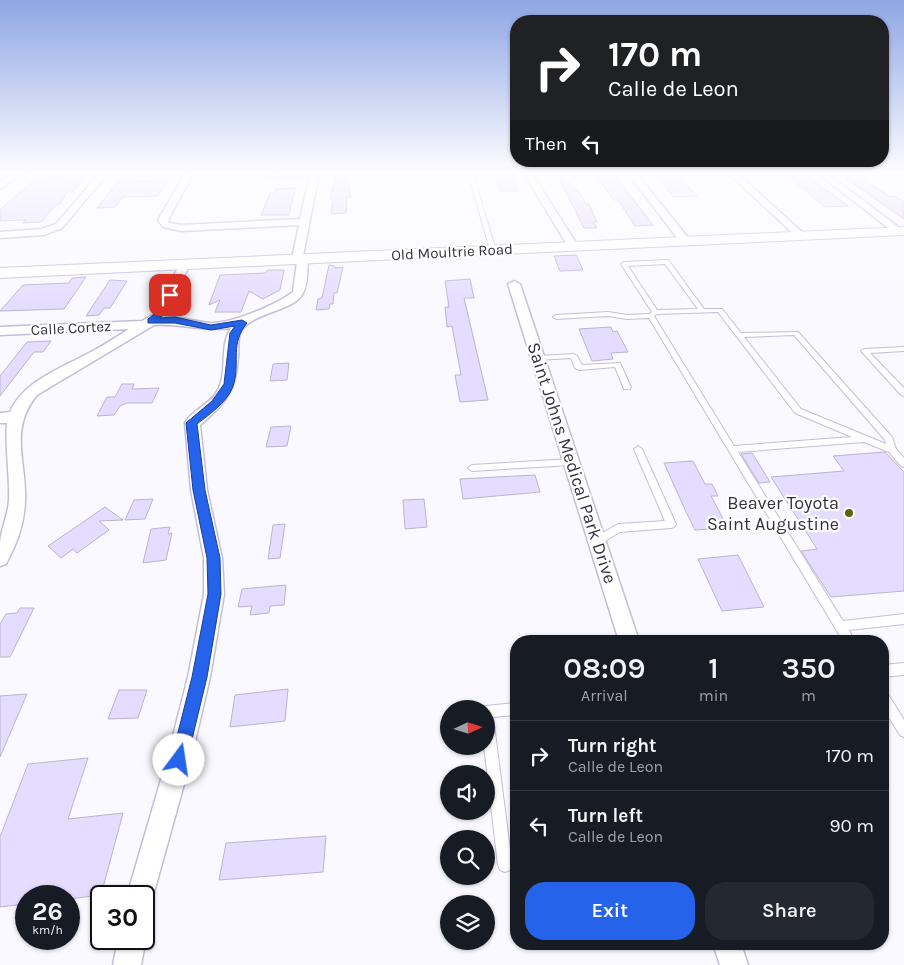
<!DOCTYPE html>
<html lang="en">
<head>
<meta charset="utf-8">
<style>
  body { margin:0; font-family:Karla,sans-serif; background:#242831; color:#f1f3f6; height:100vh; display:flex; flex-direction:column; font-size:19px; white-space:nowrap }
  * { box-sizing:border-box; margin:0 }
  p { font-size:16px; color:#9ea1a6 }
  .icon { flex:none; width:28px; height:28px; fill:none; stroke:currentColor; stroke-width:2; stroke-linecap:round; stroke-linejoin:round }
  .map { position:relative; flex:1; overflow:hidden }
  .panel { position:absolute; left:510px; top:635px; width:379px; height:315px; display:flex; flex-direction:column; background:#171b24; border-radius:20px; box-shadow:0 1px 4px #0004 }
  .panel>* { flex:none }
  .top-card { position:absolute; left:510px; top:15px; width:379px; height:152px; border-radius:20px; box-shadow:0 1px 4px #0004; background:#202124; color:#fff; overflow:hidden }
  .needle { width:32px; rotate:86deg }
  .fabs { position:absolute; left:440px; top:700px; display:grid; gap:10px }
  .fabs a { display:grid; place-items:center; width:55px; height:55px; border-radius:50%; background:#171b24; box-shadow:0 1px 4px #0004; font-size:25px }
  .speed { position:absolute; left:15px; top:885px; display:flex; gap:10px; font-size:25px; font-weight:700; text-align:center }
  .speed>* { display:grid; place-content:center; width:65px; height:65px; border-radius:50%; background:#171b24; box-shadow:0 1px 4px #0004; line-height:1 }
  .speed small { font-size:12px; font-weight:400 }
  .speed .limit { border:2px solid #111; border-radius:8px; background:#fff; color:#111 }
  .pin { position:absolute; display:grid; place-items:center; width:42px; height:42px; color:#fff; margin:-21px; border-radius:10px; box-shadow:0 2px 8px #0006 }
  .me { position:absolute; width:55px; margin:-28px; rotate:14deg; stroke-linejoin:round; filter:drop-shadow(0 0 4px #0008) }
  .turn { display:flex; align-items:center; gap:18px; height:105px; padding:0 15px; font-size:22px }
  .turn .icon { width:65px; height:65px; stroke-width:2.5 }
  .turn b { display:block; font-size:35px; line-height:42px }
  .then { display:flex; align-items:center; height:48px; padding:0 15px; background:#0003; gap:10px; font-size:19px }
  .eta { display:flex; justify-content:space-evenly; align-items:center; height:85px; text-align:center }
  .eta b { font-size:30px; font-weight:600; line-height:35px }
  .button { display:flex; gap:10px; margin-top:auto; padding:10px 15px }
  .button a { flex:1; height:58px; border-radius:20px; background:#2563eb; color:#fff; font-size:20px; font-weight:600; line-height:58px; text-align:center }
  .button a+a { background:#242831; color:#f1f3f6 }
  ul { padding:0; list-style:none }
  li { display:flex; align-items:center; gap:15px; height:70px; padding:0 15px; border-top:1px solid #363941 }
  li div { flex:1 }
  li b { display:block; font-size:19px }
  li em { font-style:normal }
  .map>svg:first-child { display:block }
</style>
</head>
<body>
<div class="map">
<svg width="904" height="965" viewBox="0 0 904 965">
  <rect width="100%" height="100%" fill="#faf9ff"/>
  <g fill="#e5ddff" stroke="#bbb4d0">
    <polygon points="126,172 142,172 134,181 168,180 158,196 123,197 115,207 97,208"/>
    <polygon points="493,172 511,172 518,191 500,191"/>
    <polygon points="556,172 578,191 586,204 589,204 597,222 593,222 597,228 584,228"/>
    <polygon points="593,172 612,172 653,225 635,226 618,200 614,200"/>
    <polygon points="783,172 802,172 848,206 825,207"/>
    <polygon points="850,172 853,172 890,197 895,196 904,202 904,219 845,178"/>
    <polygon points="87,175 72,192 67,192 60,204 56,205 41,222 23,223 26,220 0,221 0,210 36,178"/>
    <polygon points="336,175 346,175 351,197 347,198 346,213 331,214 333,200 330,198"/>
    <polygon points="656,176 675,176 681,179 697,196 674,197"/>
    <polygon points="295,188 289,215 261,215 270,193 275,193 276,189"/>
    <polygon points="576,255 583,270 560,271 554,256"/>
    <polygon points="329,265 335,266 335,268 343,267 337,293 334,293 333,304 330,304 329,309 316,310 318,299 322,298"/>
    <polygon points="267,270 284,270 280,290 263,299 249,291 241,312 215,312 220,300 209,305 220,275 266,273"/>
    <polygon points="86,277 64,309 0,311 23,285 69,283 72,278"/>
    <polygon points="470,279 474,298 464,298 488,400 460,402 455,375 461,375 452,326 447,327 445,307 449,307 445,281"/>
    <polygon points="110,280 127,281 110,308 104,308 99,315 86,316"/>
    <polygon points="611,327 613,332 617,331 628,352 611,353 613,359 592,361 579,329"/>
    <polygon points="51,341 43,352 34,352 0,396 0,376 27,342"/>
    <polygon points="289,363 287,380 270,381 273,364"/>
    <polygon points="122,384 134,384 132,389 159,388 152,403 127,403 120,406 114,415 97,416 107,397 115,397"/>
    <polygon points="291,426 287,446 266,447 271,427"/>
    <polygon points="885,452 904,472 904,591 831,597 801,551 817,549 771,477 844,471 833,456"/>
    <polygon points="752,453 770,482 759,483 741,454"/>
    <polygon points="693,461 705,484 712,484 718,496 711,496 728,528 695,530 687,514 664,463"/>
    <polygon points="535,475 540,492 463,499 460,479"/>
    <polygon points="153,499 145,519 125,520 134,500"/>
    <polygon points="424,499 427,527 405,529 403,500"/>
    <polygon points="105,507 123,520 99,521 109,530 77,553 73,549 61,558 48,546"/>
    <polygon points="285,524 280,558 268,559 273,525"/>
    <polygon points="170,527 168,534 172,533 166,560 143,563 151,529"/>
    <polygon points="738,555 764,607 722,611 698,559"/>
    <polygon points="286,585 284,605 270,606 269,613 250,615 252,606 238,607 242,589"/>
    <polygon points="20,608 34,608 10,657 0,657 0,624 6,614 17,613"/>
    <polygon points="288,689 285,721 230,727 235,695"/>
    <polygon points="119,690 147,690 138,718 108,719"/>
    <polygon points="27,694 0,757 0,696"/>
    <polygon points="88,758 68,819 123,813 101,895 69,899 69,896 26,896 26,904 0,907 0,837 28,764"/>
    <polygon points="326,836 323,872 219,880 226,843"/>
  </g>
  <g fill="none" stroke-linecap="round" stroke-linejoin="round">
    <g stroke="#c4bdda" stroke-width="2">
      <g id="lane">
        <polygon points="468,172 472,172 496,250 495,251 490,250"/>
        <path d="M667 260 669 261 704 309H722L741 333 798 332 892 437 896 449 904 458V467L901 466 889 452 864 442 738 452 843 621 904 614V624L849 630 854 641H843L649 318 627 319 608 316 556 319 553 317 556 315 608 312 627 315 649 314 652 312 621 264 624 262ZM665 264 698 309 657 310 628 266ZM718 312 795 413 852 437 734 446 654 316 657 314ZM794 335 885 440 886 444 801 409 744 337Z"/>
        <polygon points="904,347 904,351 870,353 904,388 904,396 901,395 861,351 864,349"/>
        <polygon points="574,354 577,356 582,365 620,363 631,387 630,389 624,389 615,367 579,370 575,368 571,358 538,360 534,358 538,356"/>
        <polygon points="638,446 642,449 676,524 674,527 671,528 620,532 600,544 597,545 594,544 592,541 594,538 618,524 665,521 634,449"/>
        <polygon points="571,459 575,462 571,465 472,471 468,468 472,465"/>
        <polygon points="904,663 904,675 882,677 882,665"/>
        <polygon points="882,689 886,691 904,720 904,737 900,735 882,707"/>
        <polygon points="516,703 516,715 493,717 512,865 510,870 505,872 500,870 498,865 484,746 486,746 486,709 481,709 486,706"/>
      </g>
    </g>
    <g stroke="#c4bdda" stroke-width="3">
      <g id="street">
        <polygon points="15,172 24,172 0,189 0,182"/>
        <polygon points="101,172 109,172 62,228 44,235 0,238 0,232 42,229 56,224"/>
        <path d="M186 172H194L168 220 169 223 181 225 300 219 310 176 269 177 265 175C272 170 312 170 319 173L303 256 308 259C307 269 308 285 303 293 294 312 254 311 241 331 237 338 239 349 238 357 236 391 225 404 200 425L207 490 222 558 224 594 210 677 191 759 153 896 150 906 144 908V896H127L167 759 188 677 204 594V558L191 490 185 423C192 410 211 404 218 390 228 371 219 345 231 328 204 332 181 323 154 325L37 395C8 430 27 462 25 502 24 525 17 543 6 564L0 566C0 558 0 550 0 543 1 529 8 515 9 501 10 475 5 449 7 423H0V413L10 412C23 381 62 368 89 353 103 346 116 337 129 329L0 335V327L142 321 154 314 180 264 185 261 190 264 164 317C180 316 195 322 210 323 231 324 276 305 293 292L297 262 292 259 299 225 181 231 163 227 158 220Z"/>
        <polygon points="523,172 531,172 578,246 577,248 569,248"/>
        <polygon points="627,172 635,172 689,239 689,243 681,243"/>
        <polygon points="727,172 736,172 804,234 804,238 798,238"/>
        <polygon points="816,172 825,172 901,229 901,233 895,233"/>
        <polygon points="514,281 520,284 639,641 619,641 508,284"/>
        <polygon points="144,934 146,939 141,965 113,965 118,939 144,939"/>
        <polygon points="713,944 741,944 748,965 720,965"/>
      </g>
    </g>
    <g stroke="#c4bdda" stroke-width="2">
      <polygon id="secondary" points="904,227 904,235 0,278 0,268"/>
    </g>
    <use href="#lane" fill="#fff" fill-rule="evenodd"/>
    <use href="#street" fill="#fff" fill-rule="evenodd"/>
    <use href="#secondary" fill="#fff" fill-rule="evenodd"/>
  </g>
  <linearGradient id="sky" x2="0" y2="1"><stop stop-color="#8ea6e5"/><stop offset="0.56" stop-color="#fdfcff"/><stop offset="1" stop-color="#fdfcff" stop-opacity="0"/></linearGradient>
  <rect width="904" height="307" fill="url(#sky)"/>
  <path fill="#2563eb" stroke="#184099" d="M170 293 174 295 166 313 160 318 175 317 211 325 242 320 247 323C230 344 240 360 234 383 230 400 210 414 197 424L205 490 220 558 221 594 207 677 187 760 185 765 179 768 173 765 171 760 192 677 208 594 207 558 193 490 186 423 212 401 224 384 230 333 235 326 211 330 175 323H148V319L158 311 166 295Z"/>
  <circle fill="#5a6506" stroke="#fff" stroke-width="2" cx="849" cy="513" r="5"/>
  <g text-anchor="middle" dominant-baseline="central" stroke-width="4.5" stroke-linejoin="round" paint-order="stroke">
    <g font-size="15" fill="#34323d" stroke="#fff">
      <text transform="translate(452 252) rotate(-3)">Old Moultrie Road</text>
      <text transform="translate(71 328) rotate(-3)">Calle Cortez</text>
    </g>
    <g font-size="18" fill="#34323d" stroke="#fff">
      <text transform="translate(572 463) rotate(72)">Saint Johns Medical Park Drive</text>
    </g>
    <g font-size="18" fill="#34323d" stroke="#fff" text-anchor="end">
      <text x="839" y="503">Beaver Toyota<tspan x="839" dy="21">Saint Augustine</tspan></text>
    </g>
  </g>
</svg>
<div class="fabs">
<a><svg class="needle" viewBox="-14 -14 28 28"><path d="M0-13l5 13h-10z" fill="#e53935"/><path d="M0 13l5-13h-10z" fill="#9ea1a6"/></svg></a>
<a><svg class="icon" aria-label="sound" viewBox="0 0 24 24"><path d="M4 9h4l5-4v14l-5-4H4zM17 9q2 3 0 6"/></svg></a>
<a><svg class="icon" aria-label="search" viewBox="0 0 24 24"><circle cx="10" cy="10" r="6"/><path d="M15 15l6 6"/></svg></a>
<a><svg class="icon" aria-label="layers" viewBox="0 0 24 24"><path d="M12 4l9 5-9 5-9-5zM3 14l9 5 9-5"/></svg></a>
</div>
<div class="speed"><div>26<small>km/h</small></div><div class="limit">30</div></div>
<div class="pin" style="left:170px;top:295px;background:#d93025"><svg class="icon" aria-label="arrive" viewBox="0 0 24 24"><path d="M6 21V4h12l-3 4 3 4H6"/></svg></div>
<svg class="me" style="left:179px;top:760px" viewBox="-20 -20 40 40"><circle r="19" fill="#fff"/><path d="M0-13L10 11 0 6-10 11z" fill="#2563eb"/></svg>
<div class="top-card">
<div class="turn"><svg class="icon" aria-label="right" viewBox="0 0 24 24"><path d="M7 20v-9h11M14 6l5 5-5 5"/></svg><div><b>170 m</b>Calle de Leon</div></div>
<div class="then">Then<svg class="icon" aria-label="left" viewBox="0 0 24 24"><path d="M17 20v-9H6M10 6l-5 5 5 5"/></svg></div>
</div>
<section class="panel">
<div class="eta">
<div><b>08:09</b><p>Arrival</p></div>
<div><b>1</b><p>min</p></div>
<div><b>350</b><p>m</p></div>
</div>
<ul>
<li><svg class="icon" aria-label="right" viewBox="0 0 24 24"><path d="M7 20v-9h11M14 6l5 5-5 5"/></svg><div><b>Turn right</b><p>Calle de Leon</p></div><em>170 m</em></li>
<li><svg class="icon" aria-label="left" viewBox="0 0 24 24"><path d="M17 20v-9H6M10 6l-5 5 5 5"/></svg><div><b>Turn left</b><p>Calle de Leon</p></div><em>90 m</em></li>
</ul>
<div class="button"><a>Exit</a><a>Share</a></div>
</section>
</div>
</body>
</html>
